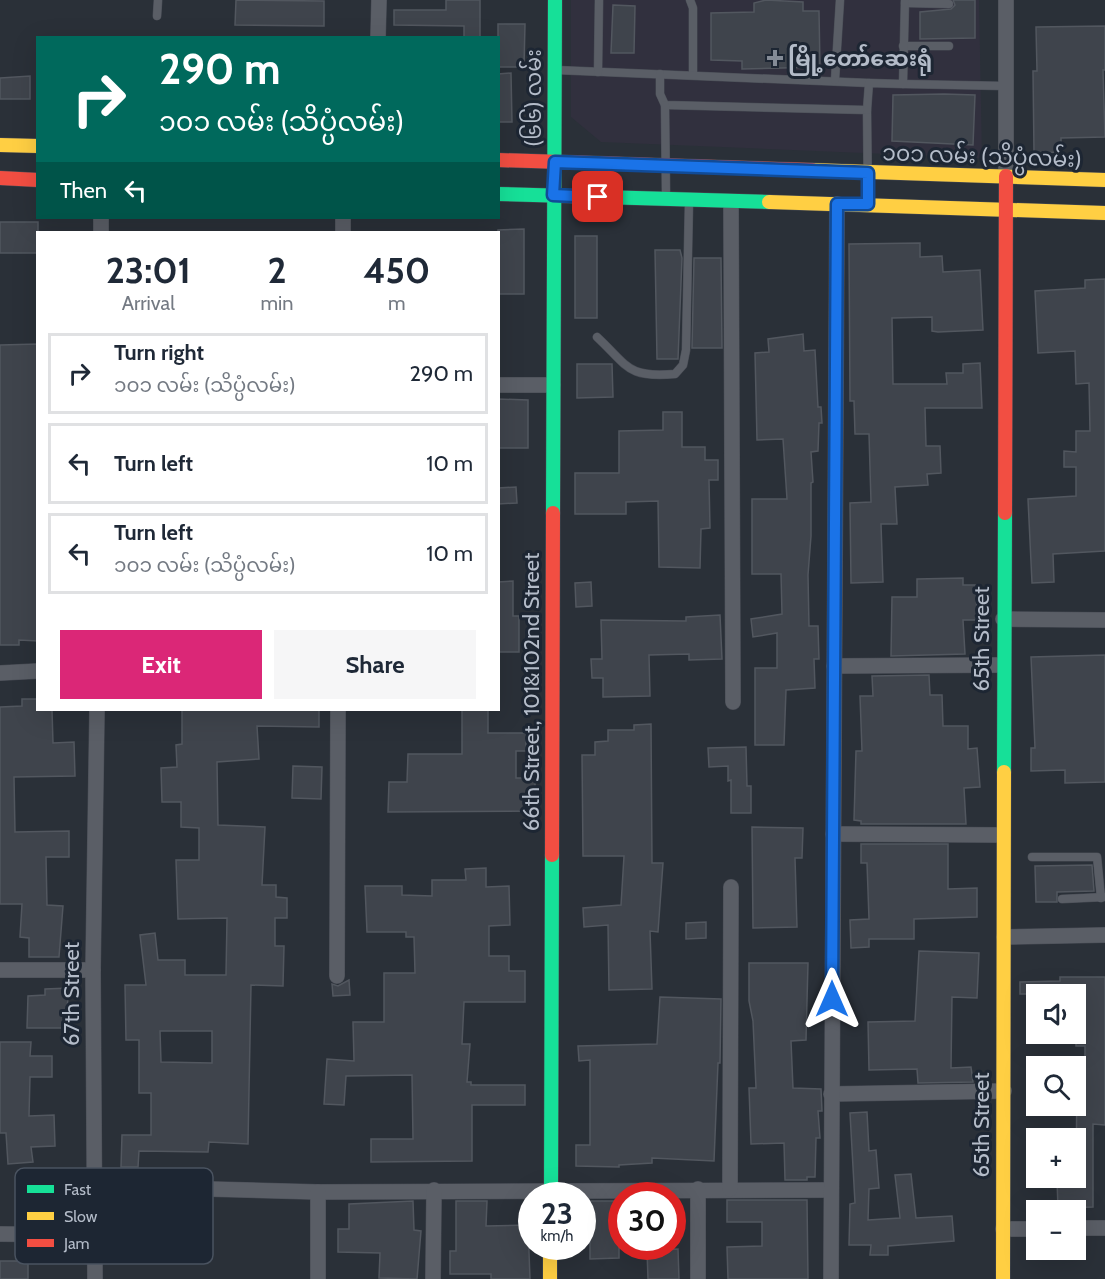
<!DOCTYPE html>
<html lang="en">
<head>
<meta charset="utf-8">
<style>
  body { margin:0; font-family:Cabin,"Noto Sans Myanmar",sans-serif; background:#f6f6f7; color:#1f2937; height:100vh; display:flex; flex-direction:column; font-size:22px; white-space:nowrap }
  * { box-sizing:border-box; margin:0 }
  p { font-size:20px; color:#747a83 }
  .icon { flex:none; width:33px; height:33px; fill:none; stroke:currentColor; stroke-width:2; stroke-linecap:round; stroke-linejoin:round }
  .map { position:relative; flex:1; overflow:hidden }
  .drawer { position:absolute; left:36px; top:231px; width:464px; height:480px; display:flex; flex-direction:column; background:#fff; border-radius:0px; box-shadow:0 6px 24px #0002 }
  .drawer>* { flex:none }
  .top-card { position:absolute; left:36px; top:36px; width:464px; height:183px; border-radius:0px; box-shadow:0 6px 24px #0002; background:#00695c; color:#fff; overflow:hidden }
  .controls { position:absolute; left:1026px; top:984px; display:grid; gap:12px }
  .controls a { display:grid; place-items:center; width:60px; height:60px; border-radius:0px; background:#fff; box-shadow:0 6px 24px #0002; font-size:30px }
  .speed { position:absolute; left:518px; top:1182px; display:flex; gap:12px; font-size:30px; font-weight:700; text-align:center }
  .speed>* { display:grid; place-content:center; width:78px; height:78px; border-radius:50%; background:#fff; box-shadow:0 6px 24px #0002; line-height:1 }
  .speed small { font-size:15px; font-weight:400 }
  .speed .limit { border:9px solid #d22; background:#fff; color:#111 }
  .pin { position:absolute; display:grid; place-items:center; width:51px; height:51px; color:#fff; margin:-26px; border-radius:12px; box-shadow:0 3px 9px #0006 }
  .me { position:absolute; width:66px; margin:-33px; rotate:0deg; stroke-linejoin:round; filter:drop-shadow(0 0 4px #0008) }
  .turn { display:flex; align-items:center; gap:21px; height:126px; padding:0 24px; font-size:27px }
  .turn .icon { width:78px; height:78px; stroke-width:2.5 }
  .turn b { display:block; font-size:42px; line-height:51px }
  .then { display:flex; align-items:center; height:57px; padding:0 24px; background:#0003; gap:12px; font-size:22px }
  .eta { display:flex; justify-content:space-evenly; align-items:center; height:102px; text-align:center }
  .eta b { font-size:36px; font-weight:700; line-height:42px }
  .button { display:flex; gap:12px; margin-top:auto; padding:12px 24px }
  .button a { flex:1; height:69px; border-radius:0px; background:#db2777; color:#fff; font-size:24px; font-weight:700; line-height:69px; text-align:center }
  .button a+a { background:#f6f6f7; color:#1f2937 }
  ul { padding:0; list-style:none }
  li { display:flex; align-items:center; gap:18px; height:81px; margin:0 12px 9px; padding:0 12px; border:3px solid #e0e1e3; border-radius:0px }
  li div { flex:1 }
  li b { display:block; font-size:22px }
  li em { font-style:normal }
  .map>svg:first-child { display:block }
</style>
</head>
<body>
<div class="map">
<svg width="1105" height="1279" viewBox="0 0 1105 1279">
  <rect width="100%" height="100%" fill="#2a3038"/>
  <polygon fill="#31303e" points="571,0 979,0 982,158 601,142 571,117"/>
  <g fill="#3f444c" stroke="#52575f" stroke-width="1.5" fill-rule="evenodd">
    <polygon points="236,0 324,1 324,26 235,25"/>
    <polygon points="446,0 480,0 480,38 464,38 464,26 394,25 394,10 446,10"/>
    <polygon points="766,0 803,2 803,11 819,11 820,67 742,69 742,61 711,60 711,13 754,12 754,3"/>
    <polygon points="953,0 975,0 975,38 920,39 920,12 951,9 955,5"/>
    <polygon points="613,5 635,6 634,53 611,53"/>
    <polygon points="498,24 525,24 524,67 498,67"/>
    <polygon points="1105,26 1105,70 1103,70 1105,137 1061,138 1061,152 1034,153 1033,71 1037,71 1036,27"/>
    <polygon points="511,73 512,122 498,122 498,74"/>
    <polygon points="30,76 30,99 0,99 0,78"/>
    <polygon points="944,94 975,95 973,145 892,141 893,95"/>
    <rect x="0" y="222" width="38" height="31"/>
    <polygon points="524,229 524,294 498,294 498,230"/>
    <rect x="575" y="236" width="22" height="82"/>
    <polygon points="920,243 920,257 942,256 943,272 980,270 983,330 938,332 932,331 932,317 892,318 893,384 947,384 946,373 963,373 963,364 980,363 982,408 925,408 926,446 940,446 941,473 927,474 928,485 895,487 897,524 881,524 883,582 851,583 850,503 871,502 869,434 855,434 854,401 850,401 849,244"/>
    <polygon points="655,250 680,250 682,258 678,359 657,359"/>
    <polygon points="694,258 721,258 722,348 692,348"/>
    <polygon points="1105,279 1105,551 1053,554 1054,582 1032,583 1028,499 1076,496 1076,467 1064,467 1064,451 1076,452 1076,431 1090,431 1089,383 1076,384 1075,351 1038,353 1035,291 1085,288 1085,280"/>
    <polygon points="803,334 804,351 815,350 818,407 821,407 822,423 819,423 818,451 811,452 813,482 811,483 811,536 808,575 809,626 818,626 819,659 814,659 815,688 786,690 784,745 755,745 755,668 777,668 777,633 753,637 751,619 782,614 781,574 752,574 752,499 787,499 783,439 757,440 755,353 769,352 768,339"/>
    <polygon points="38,344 38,641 19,640 19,645 0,645 0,345"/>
    <polygon points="577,364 612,364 613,397 577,398"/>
    <polygon points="498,399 528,400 528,448 498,448"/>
    <polygon points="663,412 682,412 682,447 705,447 705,460 718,460 718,480 709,480 710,528 701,529 700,568 659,567 658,501 626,502 626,514 575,514 575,473 619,473 619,431 663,430"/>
    <polygon points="516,487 517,503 498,504 498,488"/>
    <polygon points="963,578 963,585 976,585 977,620 963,620 965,654 891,656 892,597 917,597 917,579"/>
    <polygon points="513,581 513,616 519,616 519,652 498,652 498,582"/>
    <polygon points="591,582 592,606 576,607 575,583"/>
    <polygon points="720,615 722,659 689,660 689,654 649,655 650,696 603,697 603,678 592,678 591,659 602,659 601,620 686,621 686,617"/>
    <polygon points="1105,655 1105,782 1065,783 1065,770 1031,771 1031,748 1035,748 1031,657"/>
    <polygon points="929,675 930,695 942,695 943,726 968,726 968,749 977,748 980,787 964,788 966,824 861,824 861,821 854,820 856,751 862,751 860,696 873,696 872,676"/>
    <polygon points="22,699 38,699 38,710 52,710 53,743 74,742 75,776 14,777 15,832 69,831 69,857 46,857 47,905 63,906 59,957 29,957 29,938 20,937 22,904 0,904 0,707 22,706"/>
    <path d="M182 710H319V727L257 726 259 759 217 762 218 825 265 827 262 885H276V897L287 898V918H275V946H284L283 986 251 985 248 1144 209 1142 208 1152 139 1151 138 1167H121L122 1135H151V1093H139V1040H126L125 985H146L140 935 155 933 158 960H185V975H226L227 918 178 919 176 860H199V828L181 827V802H162L161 768 177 767 176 745 182 744ZM160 1031H212V1063L161 1062Z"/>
    <polygon points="462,710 488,710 488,733 526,733 526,751 516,751 516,778 535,778 535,811 388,812 389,782 407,782 408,754 462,754"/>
    <polygon points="651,724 652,863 663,863 658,932 650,931 652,989 609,990 608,925 584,927 583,908 621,905 624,856 583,856 582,755 595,755 595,742 608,741 608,730 634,730 634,725"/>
    <polygon points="746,747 747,786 751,786 751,813 731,813 731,780 728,781 728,766 709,767 708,748"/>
    <polygon points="293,766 322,767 321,799 292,798"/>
    <polygon points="752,827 803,828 802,858 795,858 797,927 753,928"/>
    <polygon points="861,844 948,844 948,889 977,888 977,917 914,919 914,939 869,939 869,947 851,948 850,920 869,919 867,863 861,863"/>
    <polygon points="1092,865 1094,891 1057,892 1057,902 1036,902 1035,866"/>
    <polygon points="486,868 486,887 509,886 510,925 489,926 489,956 509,956 509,971 525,971 525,1002 464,1002 462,1044 470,1044 467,1082 471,1082 471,1085 525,1085 525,1105 472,1105 472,1161 371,1162 371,1139 413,1139 412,1075 346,1076 344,1105 324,1104 327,1059 354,1061 353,1022 384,1022 384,973 415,973 414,937 406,937 406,932 367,932 365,886 402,886 402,895 432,896 432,880 466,880 465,869"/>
    <polygon points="706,922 706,938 686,939 686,923"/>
    <polygon points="919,951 979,953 977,998 952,997 951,1068 971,1067 973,1082 918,1083 917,1069 869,1070 868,1022 915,1021"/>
    <polygon points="749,963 808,963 806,1040 791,1041 793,1088 821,1089 822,1111 818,1111 820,1138 816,1138 815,1177 807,1177 807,1180 785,1180 784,1143 751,1144 749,1088 756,1088 753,1021 749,1001"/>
    <polygon points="1060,977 1105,977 1105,1125 1093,1124 1093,1207 1058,1208 1057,1180 1076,1178 1077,1077 1085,1077 1085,1046 1076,1046 1076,994 1020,994 1020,982 1060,981"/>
    <polygon points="349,980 350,995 333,996 332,984 338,986"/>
    <polygon points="69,988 65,1028 27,1028 28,996 45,995 45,989"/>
    <polygon points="660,997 721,999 720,1063 718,1063 714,1161 652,1158 652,1163 619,1165 619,1167 576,1166 576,1145 590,1145 590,1060 579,1061 578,1046 657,1044"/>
    <polygon points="0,1042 31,1042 30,1056 52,1056 52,1077 30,1077 29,1116 54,1115 55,1146 31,1147 33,1162 8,1164 6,1133 0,1133"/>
    <polygon points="867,1112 869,1151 876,1150 879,1188 869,1189 868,1220 900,1218 895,1175 911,1174 916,1218 952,1216 954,1241 888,1246 888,1255 870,1255 871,1245 849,1245 850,1204 855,1203 850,1113"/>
    <polygon points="727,1200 807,1200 808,1279 728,1279 727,1247 762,1246 762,1222 727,1222"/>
    <polygon points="413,1201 414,1230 421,1231 417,1279 379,1278 380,1253 338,1252 338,1229 349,1229 349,1204"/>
    <polygon points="456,1201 487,1201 486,1226 528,1225 530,1279 491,1279 491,1274 450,1274 450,1251 456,1251"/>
    <polygon points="590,1201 619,1201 619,1258 590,1259"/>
    <polygon points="678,1249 679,1279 648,1279 647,1250"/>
    <rect x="0" y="1261" width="28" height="18"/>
  </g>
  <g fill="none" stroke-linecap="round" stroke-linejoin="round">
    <g stroke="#484c55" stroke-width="9">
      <g id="lane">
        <polyline points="690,0 693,8 693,74"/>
        <polyline points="905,3 949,4"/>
        <polyline points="157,16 158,0"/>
        <polyline points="903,46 949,46"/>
        <polyline points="556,70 869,83"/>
        <polyline points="598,72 599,0"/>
        <polyline points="660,74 660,94 665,105 867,110 868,203"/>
        <polyline points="835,80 840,0"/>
        <polyline points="903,84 1006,86"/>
        <polyline points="665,105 666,195"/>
        <polyline points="867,110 869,83 903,84 905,0"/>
        <path d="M597 337C629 367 627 378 675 374L683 365 686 350 689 202"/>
        <polyline points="1032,857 1097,857 1101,898"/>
        <polyline points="1062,899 1105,897"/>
      </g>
    </g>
    <g stroke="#484c55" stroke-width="16">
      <g id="street">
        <polyline points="378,38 379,0"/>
        <polyline points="1006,176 1006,0"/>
        <polyline points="731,203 733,702"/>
        <polyline points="101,232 101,218"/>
        <polyline points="343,232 343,218"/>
        <polyline points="498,385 553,385"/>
        <polyline points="1003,619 1105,620"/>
        <polyline points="834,666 1003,665"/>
        <polyline points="0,673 38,671"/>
        <polyline points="833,834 1003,835"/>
        <polyline points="1004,937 1105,935"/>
        <polyline points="0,970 93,970"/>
        <polyline points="337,976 338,710"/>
        <polyline points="831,1094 1004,1091"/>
        <polyline points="96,1186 318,1192 831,1190"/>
        <polyline points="730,1189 731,887"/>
        <polyline points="1076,1228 1105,1228"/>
        <polyline points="1003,1229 1036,1229"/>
        <polyline points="0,1234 95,1235"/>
        <polyline points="95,1279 93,970 97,710"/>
        <polyline points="318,1279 318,1192"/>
        <polyline points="433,1279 434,1190"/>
        <polyline points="698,1279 698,1189"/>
        <polyline points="831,1279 837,204"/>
      </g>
    </g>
    <g stroke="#484c55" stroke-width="15">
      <g id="fast">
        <polyline points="498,194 769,202"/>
        <polyline points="553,513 555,0"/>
        <polyline points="1004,772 1005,513"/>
        <polyline points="551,1196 552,855"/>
      </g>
    </g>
    <g stroke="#484c55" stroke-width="15">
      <g id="slow">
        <polyline points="0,145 38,146"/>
        <polyline points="812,170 1105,180"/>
        <polyline points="769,202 1105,213"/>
        <polyline points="550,1246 550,1279"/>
        <polyline points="1003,1279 1004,772"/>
      </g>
    </g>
    <g stroke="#484c55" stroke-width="15">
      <g id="jam">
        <polyline points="498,160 812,170"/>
        <polyline points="0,178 38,180"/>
        <polyline points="1005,513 1006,176"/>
        <polyline points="552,855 553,513"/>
      </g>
    </g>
    <use href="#lane" stroke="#5a5e66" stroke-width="8"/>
    <use href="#street" stroke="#5a5e66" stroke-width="15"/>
    <use href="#fast" stroke="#16e098" stroke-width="14"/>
    <use href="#slow" stroke="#ffcf43" stroke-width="14"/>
    <use href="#jam" stroke="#f24e42" stroke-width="14"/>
  </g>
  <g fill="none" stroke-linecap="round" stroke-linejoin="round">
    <g stroke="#114b97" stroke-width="15">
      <polyline id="route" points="598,197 553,195 555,162 868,173 868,204 837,204 832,999"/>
    </g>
    <use href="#route" stroke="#1a73e8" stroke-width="10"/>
  </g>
  <path fill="#848b96" stroke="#1d2633" stroke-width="2" d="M772 49h6v6h6v6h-6v6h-6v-6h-6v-6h6z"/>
  <g text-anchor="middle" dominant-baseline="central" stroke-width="6" stroke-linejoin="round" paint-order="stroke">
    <g font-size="22" font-weight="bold" fill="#b4bcc9" stroke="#1d2633" text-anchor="start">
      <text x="788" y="58">မြို့တော်ဆေးရုံ</text>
    </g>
    <g font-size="22" fill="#b4bcc9" stroke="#1d2633">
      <text transform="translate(533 98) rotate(-90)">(၆၆) လမ်း</text>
      <text transform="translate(982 156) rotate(2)">၁၀၁ လမ်း (သိပ္ပံလမ်း)</text>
      <text transform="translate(981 639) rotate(-90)">65th Street</text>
      <text transform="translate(531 692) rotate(-90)">66th Street, 101&amp;102nd Street</text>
      <text transform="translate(71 994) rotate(-90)">67th Street</text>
      <text transform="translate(981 1125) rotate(-90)">65th Street</text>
    </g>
  </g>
  <rect x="15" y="1168" width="198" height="96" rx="9" fill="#1d2633" stroke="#4a5360" stroke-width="1.5"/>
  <rect x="27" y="1185" width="27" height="8" fill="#16e098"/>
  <rect x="27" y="1212" width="27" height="8" fill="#ffcf43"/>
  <rect x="27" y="1239" width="27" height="8" fill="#f24e42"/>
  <g font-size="16" fill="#b4bcc9">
    <text x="64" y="1195">Fast</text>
    <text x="64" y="1222">Slow</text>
    <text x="64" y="1249">Jam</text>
  </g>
</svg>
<div class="controls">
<a><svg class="icon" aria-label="sound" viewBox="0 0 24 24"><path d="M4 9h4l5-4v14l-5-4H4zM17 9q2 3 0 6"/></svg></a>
<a><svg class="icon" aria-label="search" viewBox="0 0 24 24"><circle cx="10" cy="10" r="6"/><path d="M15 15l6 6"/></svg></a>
<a>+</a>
<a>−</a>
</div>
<div class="speed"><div>23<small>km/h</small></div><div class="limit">30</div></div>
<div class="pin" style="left:598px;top:197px;background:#d93025"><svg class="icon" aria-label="arrive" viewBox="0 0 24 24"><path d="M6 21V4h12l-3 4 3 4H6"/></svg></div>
<svg class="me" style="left:832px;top:999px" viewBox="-20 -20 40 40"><path d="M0-17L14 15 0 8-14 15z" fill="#1a73e8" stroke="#fff" stroke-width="4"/></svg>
<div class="top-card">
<div class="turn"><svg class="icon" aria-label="right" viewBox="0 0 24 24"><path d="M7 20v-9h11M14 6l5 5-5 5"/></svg><div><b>290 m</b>၁၀၁ လမ်း (သိပ္ပံလမ်း)</div></div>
<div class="then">Then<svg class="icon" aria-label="left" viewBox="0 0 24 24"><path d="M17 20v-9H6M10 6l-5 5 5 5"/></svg></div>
</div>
<section class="drawer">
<div class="eta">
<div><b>23:01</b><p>Arrival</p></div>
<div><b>2</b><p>min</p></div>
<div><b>450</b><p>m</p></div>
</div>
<ul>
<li><svg class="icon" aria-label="right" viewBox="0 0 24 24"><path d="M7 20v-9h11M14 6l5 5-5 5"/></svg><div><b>Turn right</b><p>၁၀၁ လမ်း (သိပ္ပံလမ်း)</p></div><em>290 m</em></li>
<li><svg class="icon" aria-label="left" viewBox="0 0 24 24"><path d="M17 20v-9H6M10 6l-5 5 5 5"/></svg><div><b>Turn left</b></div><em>10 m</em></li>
<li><svg class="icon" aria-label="left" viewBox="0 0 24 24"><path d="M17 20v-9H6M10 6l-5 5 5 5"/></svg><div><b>Turn left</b><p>၁၀၁ လမ်း (သိပ္ပံလမ်း)</p></div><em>10 m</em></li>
</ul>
<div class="button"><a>Exit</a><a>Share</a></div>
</section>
</div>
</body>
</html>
